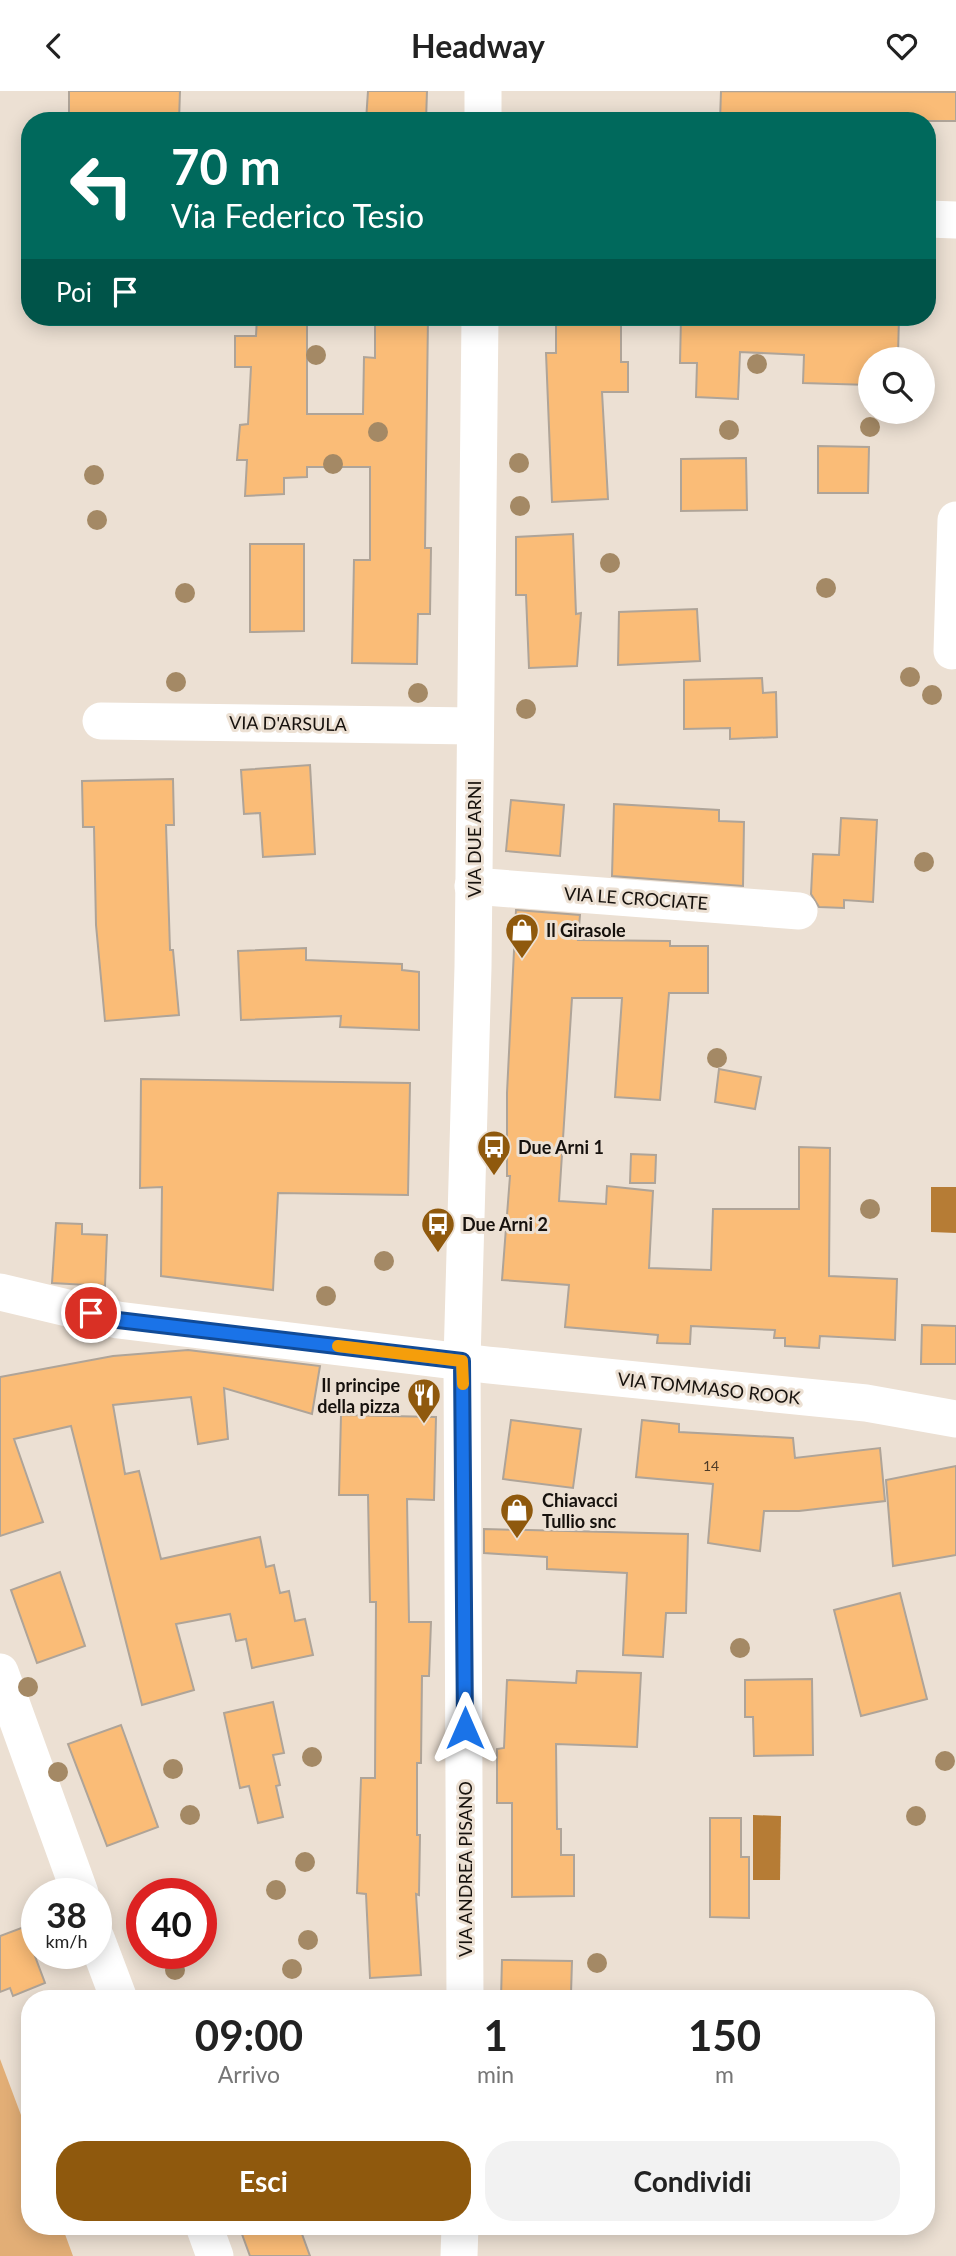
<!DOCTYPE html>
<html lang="it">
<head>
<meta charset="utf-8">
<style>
  body { margin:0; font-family:Lato,sans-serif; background:#f2f2f2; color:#222; height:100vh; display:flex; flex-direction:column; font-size:26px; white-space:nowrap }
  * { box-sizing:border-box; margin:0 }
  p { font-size:23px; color:#767676 }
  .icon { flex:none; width:38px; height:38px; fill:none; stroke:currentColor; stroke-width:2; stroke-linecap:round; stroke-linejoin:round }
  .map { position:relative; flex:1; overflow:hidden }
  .panel { position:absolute; left:21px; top:1899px; width:914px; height:245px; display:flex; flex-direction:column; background:#fff; border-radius:28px; box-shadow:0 4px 18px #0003 }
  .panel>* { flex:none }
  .guide { position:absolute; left:21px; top:21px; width:915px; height:214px; border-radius:28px; box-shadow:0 4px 18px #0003; background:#00695c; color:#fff; overflow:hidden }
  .controls { position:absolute; left:858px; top:256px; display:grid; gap:14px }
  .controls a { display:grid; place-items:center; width:77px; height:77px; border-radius:50%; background:#fff; box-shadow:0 4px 18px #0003; font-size:35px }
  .speed { position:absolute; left:21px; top:1787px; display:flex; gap:14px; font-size:35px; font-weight:700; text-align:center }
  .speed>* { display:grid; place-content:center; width:91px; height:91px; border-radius:50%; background:#fff; box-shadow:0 4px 18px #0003; line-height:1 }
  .speed small { font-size:18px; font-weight:400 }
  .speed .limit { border:10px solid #d22; background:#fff; color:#111 }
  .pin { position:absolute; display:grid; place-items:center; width:60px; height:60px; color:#fff; margin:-30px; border:4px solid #fff; border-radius:50%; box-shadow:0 2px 7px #0007 }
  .me { position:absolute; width:77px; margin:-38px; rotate:0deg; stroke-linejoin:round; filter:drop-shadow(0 0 5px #0008) }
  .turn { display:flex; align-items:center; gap:24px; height:147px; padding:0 35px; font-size:32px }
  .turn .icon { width:91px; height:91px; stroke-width:2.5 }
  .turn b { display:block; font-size:49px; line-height:60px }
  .then { display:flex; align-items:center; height:66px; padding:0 35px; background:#0003; gap:14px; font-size:26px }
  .eta { display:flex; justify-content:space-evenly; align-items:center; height:119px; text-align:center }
  .eta b { font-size:42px; font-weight:700; line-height:49px }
  .cta { display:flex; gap:14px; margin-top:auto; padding:14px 35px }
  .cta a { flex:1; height:80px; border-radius:28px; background:#8f590d; color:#fff; font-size:28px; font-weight:700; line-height:80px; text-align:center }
  .cta a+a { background:#f2f2f2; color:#222 }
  header { display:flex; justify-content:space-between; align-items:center; height:91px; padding:0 35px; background:#fff; font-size:32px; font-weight:700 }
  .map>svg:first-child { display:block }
</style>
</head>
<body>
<header><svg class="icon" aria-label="back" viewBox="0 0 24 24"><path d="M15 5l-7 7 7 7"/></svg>Headway<svg class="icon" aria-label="heart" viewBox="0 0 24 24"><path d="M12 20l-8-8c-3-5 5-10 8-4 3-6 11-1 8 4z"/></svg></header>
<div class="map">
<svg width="956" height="2165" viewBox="0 0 956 2165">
  <rect width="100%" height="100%" fill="#ece0d3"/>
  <polygon fill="#e2ae76" points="0,1968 30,2048 30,2135 62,2135 73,2165 0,2165"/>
  <g fill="#b67c35">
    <polygon points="931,1096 956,1096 956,1142 931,1141"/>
    <polygon points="753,1724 781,1725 780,1789 753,1789"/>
  </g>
  <g fill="#fabc77" stroke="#afa498" stroke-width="2">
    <polygon points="69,0 180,0 179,30 69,29"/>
    <polygon points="368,0 427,0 426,30 366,30"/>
    <polygon points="721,0 956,1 956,30 720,30"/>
    <polygon points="257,226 307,226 307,323 363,323 364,266 375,267 375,226 428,226 425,457 431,457 430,523 418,523 417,573 352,572 354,469 370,469 370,376 307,376 307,386 284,387 284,403 245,405 247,369 237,369 240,334 248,333 251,276 235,276 235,245 256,245"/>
    <polygon points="681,226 899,226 898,264 881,264 880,268 870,268 870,294 803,292 804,264 740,261 738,308 696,306 697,272 680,272"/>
    <polygon points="556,233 621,233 621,271 628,271 628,301 602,301 608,408 552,411 546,262 556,262"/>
    <polygon points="818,355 869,356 868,402 818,402"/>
    <polygon points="746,367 747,419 681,420 681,368"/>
    <polygon points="573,443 576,523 581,522 577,575 529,577 526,504 516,504 516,446"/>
    <polygon points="250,453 304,453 304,540 250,541"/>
    <polygon points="697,518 700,570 618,574 619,521"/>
    <polygon points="762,587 763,602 776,601 777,646 730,648 730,637 684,638 684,589"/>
    <polygon points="310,674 315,763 263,766 260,722 244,723 241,679"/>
    <polygon points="173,688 174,734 166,734 170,859 173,859 179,924 105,930 96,834 94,736 83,736 82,690"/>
    <polygon points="511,709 564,714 560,765 506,760"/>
    <polygon points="614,713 719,719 719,730 744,731 743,795 612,785"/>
    <polygon points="841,727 877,729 873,811 844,809 844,817 819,816 811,803 813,763 839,764"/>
    <polygon points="516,819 580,824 578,849 670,850 670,855 708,855 708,902 669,902 660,1009 615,1006 622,907 572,907 559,1110 606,1113 607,1095 653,1100 649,1177 711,1179 713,1118 799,1118 799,1056 830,1057 829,1185 897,1188 895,1249 820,1245 819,1257 785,1255 785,1247 774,1247 775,1239 691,1235 690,1253 657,1252 658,1244 565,1236 569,1194 502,1189 510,1085 507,1085 507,1002"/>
    <polygon points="306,857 306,869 402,873 402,879 419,881 419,939 340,936 341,925 241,929 238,860"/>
    <polygon points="719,978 761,986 755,1018 715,1011"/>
    <polygon points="141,988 410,992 408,1104 278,1102 273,1199 161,1185 162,1096 140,1097"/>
    <polygon points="631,1063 656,1064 655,1092 630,1092"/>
    <polygon points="56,1132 82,1133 82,1143 107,1144 105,1195 52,1192"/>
    <polygon points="922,1234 956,1235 956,1273 921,1273"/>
    <polygon points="188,1259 320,1275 312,1323 224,1297 228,1348 198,1353 191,1306 113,1314 125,1383 139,1380 161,1468 260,1446 266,1476 274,1474 280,1502 289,1500 295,1530 305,1528 313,1564 252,1577 246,1548 236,1550 230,1523 176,1533 194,1599 142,1614 71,1335 14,1348 43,1431 0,1445 0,1286 113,1265"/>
    <polygon points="341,1324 436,1326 434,1409 407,1408 409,1531 431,1531 429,1585 422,1585 421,1672 417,1672 417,1744 420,1744 419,1804 416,1803 421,1884 370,1887 366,1803 357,1802 361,1687 375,1687 376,1511 370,1511 368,1404 339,1404"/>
    <polygon points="511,1329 581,1338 573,1397 503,1388"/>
    <polygon points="642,1329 679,1333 679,1341 793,1347 795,1367 880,1357 885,1410 799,1420 764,1420 760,1460 708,1452 713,1393 636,1386"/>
    <polygon points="956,1375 956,1464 893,1475 886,1389"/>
    <polygon points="484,1438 688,1443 686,1522 666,1522 663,1566 623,1564 627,1482 547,1478 547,1466 484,1462"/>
    <polygon points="60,1481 85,1555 37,1572 11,1499"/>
    <polygon points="900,1502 927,1608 861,1625 834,1519"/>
    <polygon points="577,1580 641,1582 637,1656 556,1653 557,1738 561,1738 561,1764 574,1764 574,1805 512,1806 512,1712 497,1712 497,1658 504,1657 507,1589 576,1592"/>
    <polygon points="812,1588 813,1664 754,1665 753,1626 745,1626 745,1589"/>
    <polygon points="273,1611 284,1662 273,1664 280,1694 276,1695 283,1726 258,1732 249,1695 240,1697 224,1622"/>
    <polygon points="121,1634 158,1736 107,1755 68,1653"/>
    <polygon points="710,1727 741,1727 741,1766 749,1766 749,1827 710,1826"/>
    <polygon points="24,1836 45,1892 13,1905 10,1897 0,1901 0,1845"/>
    <polygon points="502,1869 572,1870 571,1903 559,1903 559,1908 501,1908"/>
    <polygon points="239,2135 299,2135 310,2165 250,2165"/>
  </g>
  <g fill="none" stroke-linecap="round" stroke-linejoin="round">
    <g stroke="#fff" stroke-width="37">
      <polyline points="483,30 483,0"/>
      <polyline points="928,128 956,129"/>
      <polyline points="952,560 956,429"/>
      <polyline points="101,630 474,635"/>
      <polyline points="473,795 799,820"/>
      <polyline points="0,1201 118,1229 488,1274 866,1312 956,1328"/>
      <polyline points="0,1581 80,1802"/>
      <polyline points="96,1847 119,1908"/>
      <polyline points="465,1908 462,1270 473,876 480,226"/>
      <polyline points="204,2135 215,2165"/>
      <polyline points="459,2165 460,2135"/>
    </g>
  </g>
  <g fill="#a48965">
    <circle cx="316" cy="264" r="10"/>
    <circle cx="757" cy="273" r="10"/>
    <circle cx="870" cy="336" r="10"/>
    <circle cx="729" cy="339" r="10"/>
    <circle cx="378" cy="341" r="10"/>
    <circle cx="519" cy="372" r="10"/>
    <circle cx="333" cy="373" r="10"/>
    <circle cx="94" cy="384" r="10"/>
    <circle cx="520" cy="415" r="10"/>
    <circle cx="97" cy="429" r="10"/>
    <circle cx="610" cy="472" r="10"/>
    <circle cx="826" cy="497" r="10"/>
    <circle cx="185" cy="502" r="10"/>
    <circle cx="910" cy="586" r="10"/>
    <circle cx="176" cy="591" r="10"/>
    <circle cx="418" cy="602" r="10"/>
    <circle cx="932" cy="604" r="10"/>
    <circle cx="526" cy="618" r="10"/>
    <circle cx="924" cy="771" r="10"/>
    <circle cx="717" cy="967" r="10"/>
    <circle cx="870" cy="1118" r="10"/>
    <circle cx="384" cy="1170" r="10"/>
    <circle cx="326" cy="1205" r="10"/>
    <circle cx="740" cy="1557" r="10"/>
    <circle cx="28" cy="1596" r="10"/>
    <circle cx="312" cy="1666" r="10"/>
    <circle cx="945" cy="1670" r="10"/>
    <circle cx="173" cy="1678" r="10"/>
    <circle cx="58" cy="1681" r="10"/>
    <circle cx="190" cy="1724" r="10"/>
    <circle cx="916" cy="1725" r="10"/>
    <circle cx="305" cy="1771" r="10"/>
    <circle cx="276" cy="1799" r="10"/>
    <circle cx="308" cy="1849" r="10"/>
    <circle cx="597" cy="1872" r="10"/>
    <circle cx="292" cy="1878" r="10"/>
    <circle cx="175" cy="1879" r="10"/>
  </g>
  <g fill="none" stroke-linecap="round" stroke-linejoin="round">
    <g stroke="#114b97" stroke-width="18">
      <polyline id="route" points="91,1222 118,1229 462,1270 465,1637"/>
    </g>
    <use href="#route" stroke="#1a73e8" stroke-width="12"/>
    <polyline stroke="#f59e0b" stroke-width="12" points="338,1255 462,1270 463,1293"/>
  </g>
  <defs>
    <g id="shop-pin" transform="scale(1.75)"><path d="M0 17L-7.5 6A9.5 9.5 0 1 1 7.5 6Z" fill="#8f590d" stroke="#ece0d3"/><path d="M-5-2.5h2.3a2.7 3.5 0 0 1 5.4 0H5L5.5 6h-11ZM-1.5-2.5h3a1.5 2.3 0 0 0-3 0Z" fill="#fff"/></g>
    <g id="bus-pin" transform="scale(1.75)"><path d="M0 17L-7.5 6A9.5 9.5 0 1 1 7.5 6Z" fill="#8f590d" stroke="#ece0d3"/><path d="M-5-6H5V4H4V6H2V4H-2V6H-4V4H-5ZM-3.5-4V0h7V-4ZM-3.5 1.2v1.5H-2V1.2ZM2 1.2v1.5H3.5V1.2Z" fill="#fff"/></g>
    <g id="restaurant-pin" transform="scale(1.75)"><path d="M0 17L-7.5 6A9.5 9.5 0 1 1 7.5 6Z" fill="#8f590d" stroke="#ece0d3"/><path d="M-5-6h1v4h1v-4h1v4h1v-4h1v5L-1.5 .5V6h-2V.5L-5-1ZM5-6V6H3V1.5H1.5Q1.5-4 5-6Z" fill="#fff"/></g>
  </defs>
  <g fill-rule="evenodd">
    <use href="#shop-pin" x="522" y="839"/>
    <use href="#bus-pin" x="494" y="1056"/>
    <use href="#bus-pin" x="438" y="1133"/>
    <use href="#restaurant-pin" x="424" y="1304"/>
    <use href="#shop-pin" x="517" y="1419"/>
  </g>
  <g text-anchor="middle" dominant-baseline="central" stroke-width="6" stroke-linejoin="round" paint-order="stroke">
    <g font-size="14" fill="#4f3c28">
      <text x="711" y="1374">14</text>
    </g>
    <g font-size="18" fill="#16110d" stroke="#ece0d3">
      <text transform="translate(288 632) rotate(1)">VIA D'ARSULA</text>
      <text transform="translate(474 748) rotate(-90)">VIA DUE ARNI</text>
      <text transform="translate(636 807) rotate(4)">VIA LE CROCIATE</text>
      <text transform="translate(709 1297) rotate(6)">VIA TOMMASO ROOK</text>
      <text transform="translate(465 1778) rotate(-90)">VIA ANDREA PISANO</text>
    </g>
    <g font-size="18" font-weight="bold" fill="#16110d" stroke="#ece0d3" text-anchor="start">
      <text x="546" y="839">Il Girasole</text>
      <text x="518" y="1056">Due Arni 1</text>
      <text x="462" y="1133">Due Arni 2</text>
      <text x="400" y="1294" text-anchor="end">Il principe<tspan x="400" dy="21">della pizza</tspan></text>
      <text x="542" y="1409">Chiavacci<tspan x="542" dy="21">Tullio snc</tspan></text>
    </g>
  </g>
</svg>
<div class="controls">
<a><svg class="icon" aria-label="search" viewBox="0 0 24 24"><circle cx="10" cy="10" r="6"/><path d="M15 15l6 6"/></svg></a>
</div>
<div class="speed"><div>38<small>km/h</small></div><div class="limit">40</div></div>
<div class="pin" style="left:91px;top:1222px;background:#d93025"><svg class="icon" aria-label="arrive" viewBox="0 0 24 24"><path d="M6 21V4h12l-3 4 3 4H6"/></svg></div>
<svg class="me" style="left:465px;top:1637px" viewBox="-20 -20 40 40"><path d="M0-17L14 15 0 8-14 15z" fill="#1a73e8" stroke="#fff" stroke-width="4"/></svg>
<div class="guide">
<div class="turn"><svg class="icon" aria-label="left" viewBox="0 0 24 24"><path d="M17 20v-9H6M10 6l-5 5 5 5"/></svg><div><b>70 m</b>Via Federico Tesio</div></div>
<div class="then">Poi<svg class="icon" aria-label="arrive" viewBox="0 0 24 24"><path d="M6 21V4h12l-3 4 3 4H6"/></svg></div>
</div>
<section class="panel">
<div class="eta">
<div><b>09:00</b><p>Arrivo</p></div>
<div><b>1</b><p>min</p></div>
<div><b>150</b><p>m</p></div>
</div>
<div class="cta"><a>Esci</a><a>Condividi</a></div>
</section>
</div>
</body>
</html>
